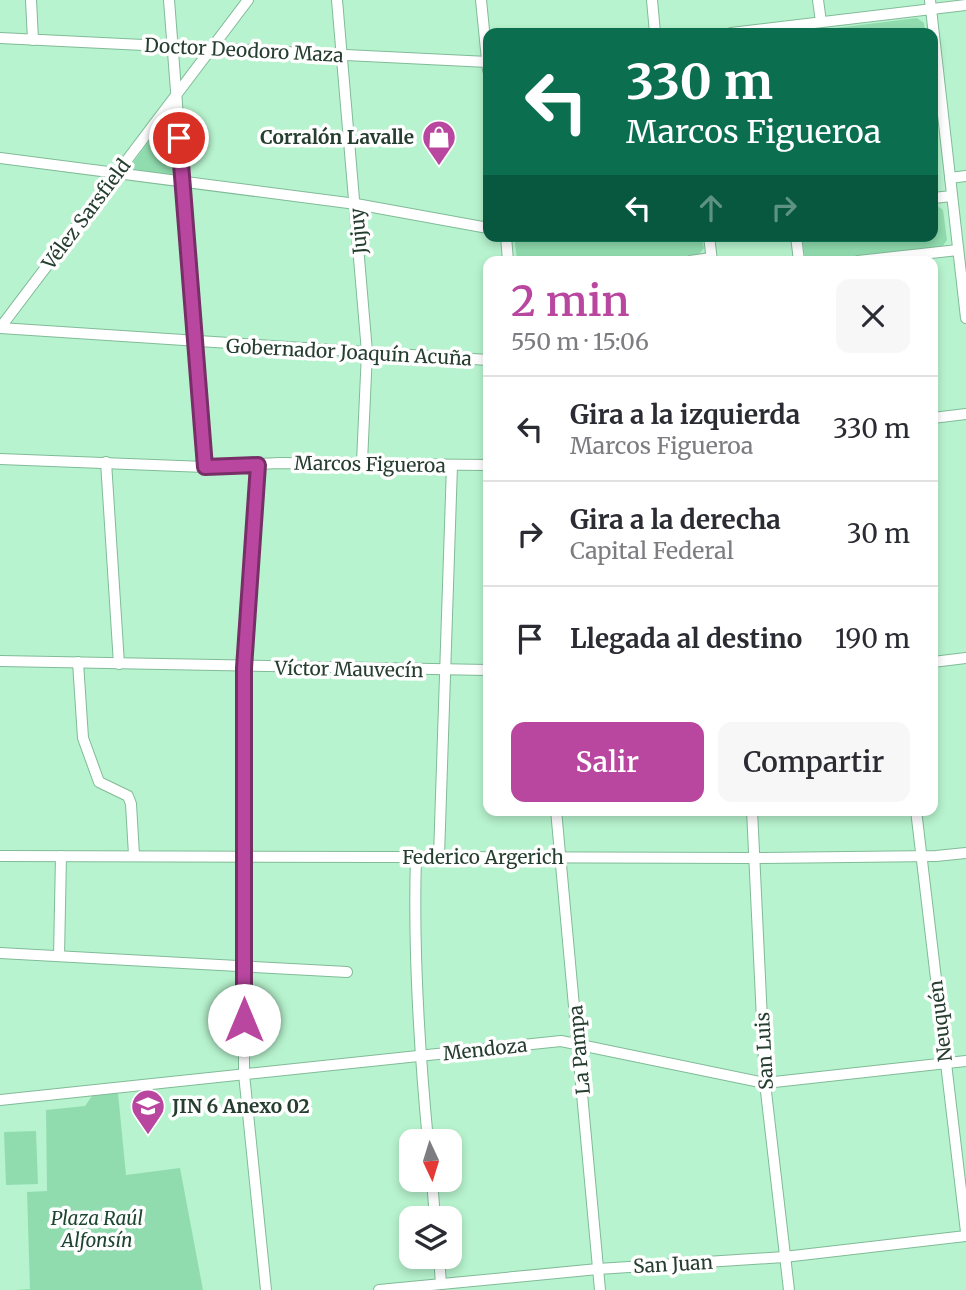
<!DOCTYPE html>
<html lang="es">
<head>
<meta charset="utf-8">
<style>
  body { margin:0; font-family:Merriweather,serif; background:#f7f7f7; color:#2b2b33; height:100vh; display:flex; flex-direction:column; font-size:26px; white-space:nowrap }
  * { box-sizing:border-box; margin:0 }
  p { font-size:23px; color:#7c7c81 }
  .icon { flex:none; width:38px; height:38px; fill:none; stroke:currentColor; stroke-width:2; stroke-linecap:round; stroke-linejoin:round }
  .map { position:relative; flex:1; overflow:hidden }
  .sheet { position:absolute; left:483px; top:256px; width:455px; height:560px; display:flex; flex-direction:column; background:#fff; border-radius:14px; box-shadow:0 4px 10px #0003 }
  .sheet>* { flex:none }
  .hud { position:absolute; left:483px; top:28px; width:455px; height:214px; border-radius:14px; box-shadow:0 4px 10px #0003; background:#0b6e4f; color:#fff; overflow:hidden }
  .needle { width:46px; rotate:176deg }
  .fabs { position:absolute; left:399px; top:1129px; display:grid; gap:14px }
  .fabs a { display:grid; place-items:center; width:63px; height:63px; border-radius:14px; background:#fff; box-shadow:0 4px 10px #0003; font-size:35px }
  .pin { position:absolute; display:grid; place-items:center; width:60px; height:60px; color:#fff; margin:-30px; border:4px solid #fff; border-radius:50%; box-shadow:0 2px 7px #0007 }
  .me { position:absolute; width:77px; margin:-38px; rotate:0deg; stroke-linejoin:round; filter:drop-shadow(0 0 5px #0008) }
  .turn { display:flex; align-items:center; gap:24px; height:147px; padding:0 28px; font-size:32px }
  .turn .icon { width:91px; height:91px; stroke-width:2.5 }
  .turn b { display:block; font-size:49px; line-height:60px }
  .lanes { display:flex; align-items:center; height:66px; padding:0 28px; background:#0003; justify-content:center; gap:35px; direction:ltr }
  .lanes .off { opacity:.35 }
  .round { display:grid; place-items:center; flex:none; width:74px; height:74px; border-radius:14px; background:#f7f7f7 }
  .overview { display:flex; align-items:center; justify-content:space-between; height:119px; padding:0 28px }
  h1 { font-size:42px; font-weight:600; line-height:52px; color:#b9469f }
  .button { display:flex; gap:14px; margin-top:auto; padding:14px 28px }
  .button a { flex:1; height:80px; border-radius:14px; background:#b9469f; color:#fff; font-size:28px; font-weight:600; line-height:80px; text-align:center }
  .button a+a { background:#f7f7f7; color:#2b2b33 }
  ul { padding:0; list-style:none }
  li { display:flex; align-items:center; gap:21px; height:105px; padding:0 28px; border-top:2px solid #e1e1e2 }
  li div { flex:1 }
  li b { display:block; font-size:26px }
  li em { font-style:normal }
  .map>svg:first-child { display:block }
</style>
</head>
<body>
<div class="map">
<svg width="966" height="1290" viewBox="0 0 966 1290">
  <rect width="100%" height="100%" fill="#b7f3ce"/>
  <g fill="#91dcaf">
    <polygon points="917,18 924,23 925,33 795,33"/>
    <polygon points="169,121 173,126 174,173 168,176 134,170 132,164 163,122"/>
    <polygon points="936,205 943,210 947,240 942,247 817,261 805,258 802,236 933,236 933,206"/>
    <polygon points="520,236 701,236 704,248 699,254 647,261 517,261 515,242"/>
    <polygon points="118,1093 126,1175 180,1168 203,1290 15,1290 30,1289 27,1192 47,1191 46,1110 85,1106 92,1096"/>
    <polygon points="36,1131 38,1184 6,1185 4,1132"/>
  </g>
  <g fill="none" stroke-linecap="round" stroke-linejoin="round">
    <g stroke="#81bb98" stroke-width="12">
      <g id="minor">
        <polyline points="31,0 33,40"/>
        <polyline points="169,0 205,467"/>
        <polyline points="337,0 367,352 362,462"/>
        <polyline points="481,0 488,70"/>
        <polyline points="652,0 655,33"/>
        <polyline points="818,0 821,22"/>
        <polyline points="930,0 966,318"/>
        <polyline points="731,33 966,5"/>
        <polyline points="0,38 488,62"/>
        <polyline points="0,158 356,204 488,228"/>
        <polyline points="950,178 966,176"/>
        <polyline points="933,198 952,196"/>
        <polyline points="506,236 508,261"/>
        <polyline points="709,236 712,261"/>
        <polyline points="796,236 799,261"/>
        <polyline points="690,261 711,258"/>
        <polyline points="858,261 958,250"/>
        <polyline points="0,328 488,360"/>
        <polyline points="0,328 248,0"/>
        <polyline points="933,418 966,414"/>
        <polyline points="0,459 205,467 279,463 488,465"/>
        <polyline points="106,462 119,664"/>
        <polyline points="258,465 244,668 244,1074 266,1290"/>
        <polyline points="0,661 488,670"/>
        <polyline points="78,662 83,738 99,782 128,796 131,804 134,855"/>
        <polyline points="933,662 966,658"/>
        <polyline points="556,810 600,1290"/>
        <polyline points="752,810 765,1083 789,1290"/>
        <polyline points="916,810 966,1232"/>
        <polyline points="0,856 754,858 936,856 966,853"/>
        <polyline points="439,856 452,465"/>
        <path d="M416 857C413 952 419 1046 428 1141"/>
        <polyline points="0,953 347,972"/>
        <polyline points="59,956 61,856"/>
        <polyline points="0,1100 561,1041 765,1083 966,1061"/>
        <polyline points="432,1180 435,1218"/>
        <polyline points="439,1256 441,1284"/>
        <polyline points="379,1290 598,1269 784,1257 966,1236"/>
      </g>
    </g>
    <use href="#minor" stroke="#fff" stroke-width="10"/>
  </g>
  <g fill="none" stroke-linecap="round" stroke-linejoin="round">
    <g stroke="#782e67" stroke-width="18">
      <polyline id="route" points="179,138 205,467 258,465 244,668 244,1020"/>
    </g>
    <use href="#route" stroke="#b9469f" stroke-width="12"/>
  </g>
  <defs>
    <g id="shop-pin" transform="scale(1.75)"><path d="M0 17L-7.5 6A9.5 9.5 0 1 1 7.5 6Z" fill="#b9469f" stroke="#fff"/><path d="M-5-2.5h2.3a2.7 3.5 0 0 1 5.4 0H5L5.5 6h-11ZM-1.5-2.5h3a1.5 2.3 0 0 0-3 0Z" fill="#fff"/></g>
    <g id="school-pin" transform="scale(1.75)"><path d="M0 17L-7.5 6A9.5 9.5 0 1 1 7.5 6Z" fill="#b9469f" stroke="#fff"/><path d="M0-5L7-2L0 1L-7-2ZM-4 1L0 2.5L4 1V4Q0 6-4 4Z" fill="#fff"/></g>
  </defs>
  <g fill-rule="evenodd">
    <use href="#shop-pin" x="439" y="137"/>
    <use href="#school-pin" x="148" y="1106"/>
  </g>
  <g text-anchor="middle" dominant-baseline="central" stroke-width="7" stroke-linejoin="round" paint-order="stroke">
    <g font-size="19" fill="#263e2f" stroke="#fff">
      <text transform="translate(244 50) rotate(3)">Doctor Deodoro Maza</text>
      <text transform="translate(86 214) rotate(-53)">Vélez Sarsfield</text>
      <text transform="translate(358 231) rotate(-95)">Jujuy</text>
      <text transform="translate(349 352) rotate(3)">Gobernador Joaquín Acuña</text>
      <text transform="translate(370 464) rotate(1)">Marcos Figueroa</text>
      <text transform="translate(349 669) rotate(1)">Víctor Mauvecín</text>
      <text x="483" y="857">Federico Argerich</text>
      <text transform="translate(940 1021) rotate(-97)">Neuquén</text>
      <text transform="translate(485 1049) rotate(-6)">Mendoza</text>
      <text transform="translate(579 1050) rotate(-95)">La Pampa</text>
      <text transform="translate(764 1051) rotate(-93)">San Luis</text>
      <text transform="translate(673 1264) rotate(-3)">San Juan</text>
    </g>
    <g font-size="19" font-weight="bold" fill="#263e2f" stroke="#fff" text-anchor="end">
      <text x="414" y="137">Corralón Lavalle</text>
      <text x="172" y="1106" text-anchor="start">JIN 6 Anexo 02</text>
    </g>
    <g font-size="19" font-style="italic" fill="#1c462f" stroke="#fff">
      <text x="97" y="1218">Plaza Raúl<tspan x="97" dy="22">Alfonsín</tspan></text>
    </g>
  </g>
</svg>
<div class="fabs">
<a><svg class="needle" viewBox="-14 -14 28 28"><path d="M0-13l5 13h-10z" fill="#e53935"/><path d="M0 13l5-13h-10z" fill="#7c7c81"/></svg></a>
<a><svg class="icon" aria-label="layers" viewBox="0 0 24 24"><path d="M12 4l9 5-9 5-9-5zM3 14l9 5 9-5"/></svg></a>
</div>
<div class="pin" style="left:179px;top:138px;background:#d93025"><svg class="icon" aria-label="arrive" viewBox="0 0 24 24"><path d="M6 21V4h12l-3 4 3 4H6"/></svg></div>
<svg class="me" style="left:244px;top:1020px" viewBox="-20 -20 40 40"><circle r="19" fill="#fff"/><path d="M0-13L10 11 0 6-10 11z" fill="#b9469f"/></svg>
<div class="hud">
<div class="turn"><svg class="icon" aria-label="left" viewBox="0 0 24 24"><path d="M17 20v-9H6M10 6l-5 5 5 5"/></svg><div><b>330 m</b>Marcos Figueroa</div></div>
<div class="lanes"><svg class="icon" aria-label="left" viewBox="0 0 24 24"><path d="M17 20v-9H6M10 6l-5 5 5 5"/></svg><svg class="icon off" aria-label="ahead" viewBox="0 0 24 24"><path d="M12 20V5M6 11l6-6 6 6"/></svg><svg class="icon off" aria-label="right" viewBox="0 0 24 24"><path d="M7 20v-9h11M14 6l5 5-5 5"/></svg></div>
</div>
<section class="sheet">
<div class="overview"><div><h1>2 min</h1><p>550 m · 15:06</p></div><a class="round"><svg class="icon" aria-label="close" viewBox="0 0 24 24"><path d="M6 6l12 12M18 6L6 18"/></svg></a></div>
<ul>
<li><svg class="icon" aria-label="left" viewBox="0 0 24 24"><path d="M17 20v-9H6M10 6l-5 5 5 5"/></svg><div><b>Gira a la izquierda</b><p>Marcos Figueroa</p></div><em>330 m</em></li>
<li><svg class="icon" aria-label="right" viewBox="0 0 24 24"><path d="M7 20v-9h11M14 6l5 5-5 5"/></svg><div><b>Gira a la derecha</b><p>Capital Federal</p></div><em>30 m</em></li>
<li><svg class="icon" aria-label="arrive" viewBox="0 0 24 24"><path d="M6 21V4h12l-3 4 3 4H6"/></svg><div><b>Llegada al destino</b></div><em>190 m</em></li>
</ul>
<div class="button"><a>Salir</a><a>Compartir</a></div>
</section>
</div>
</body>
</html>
